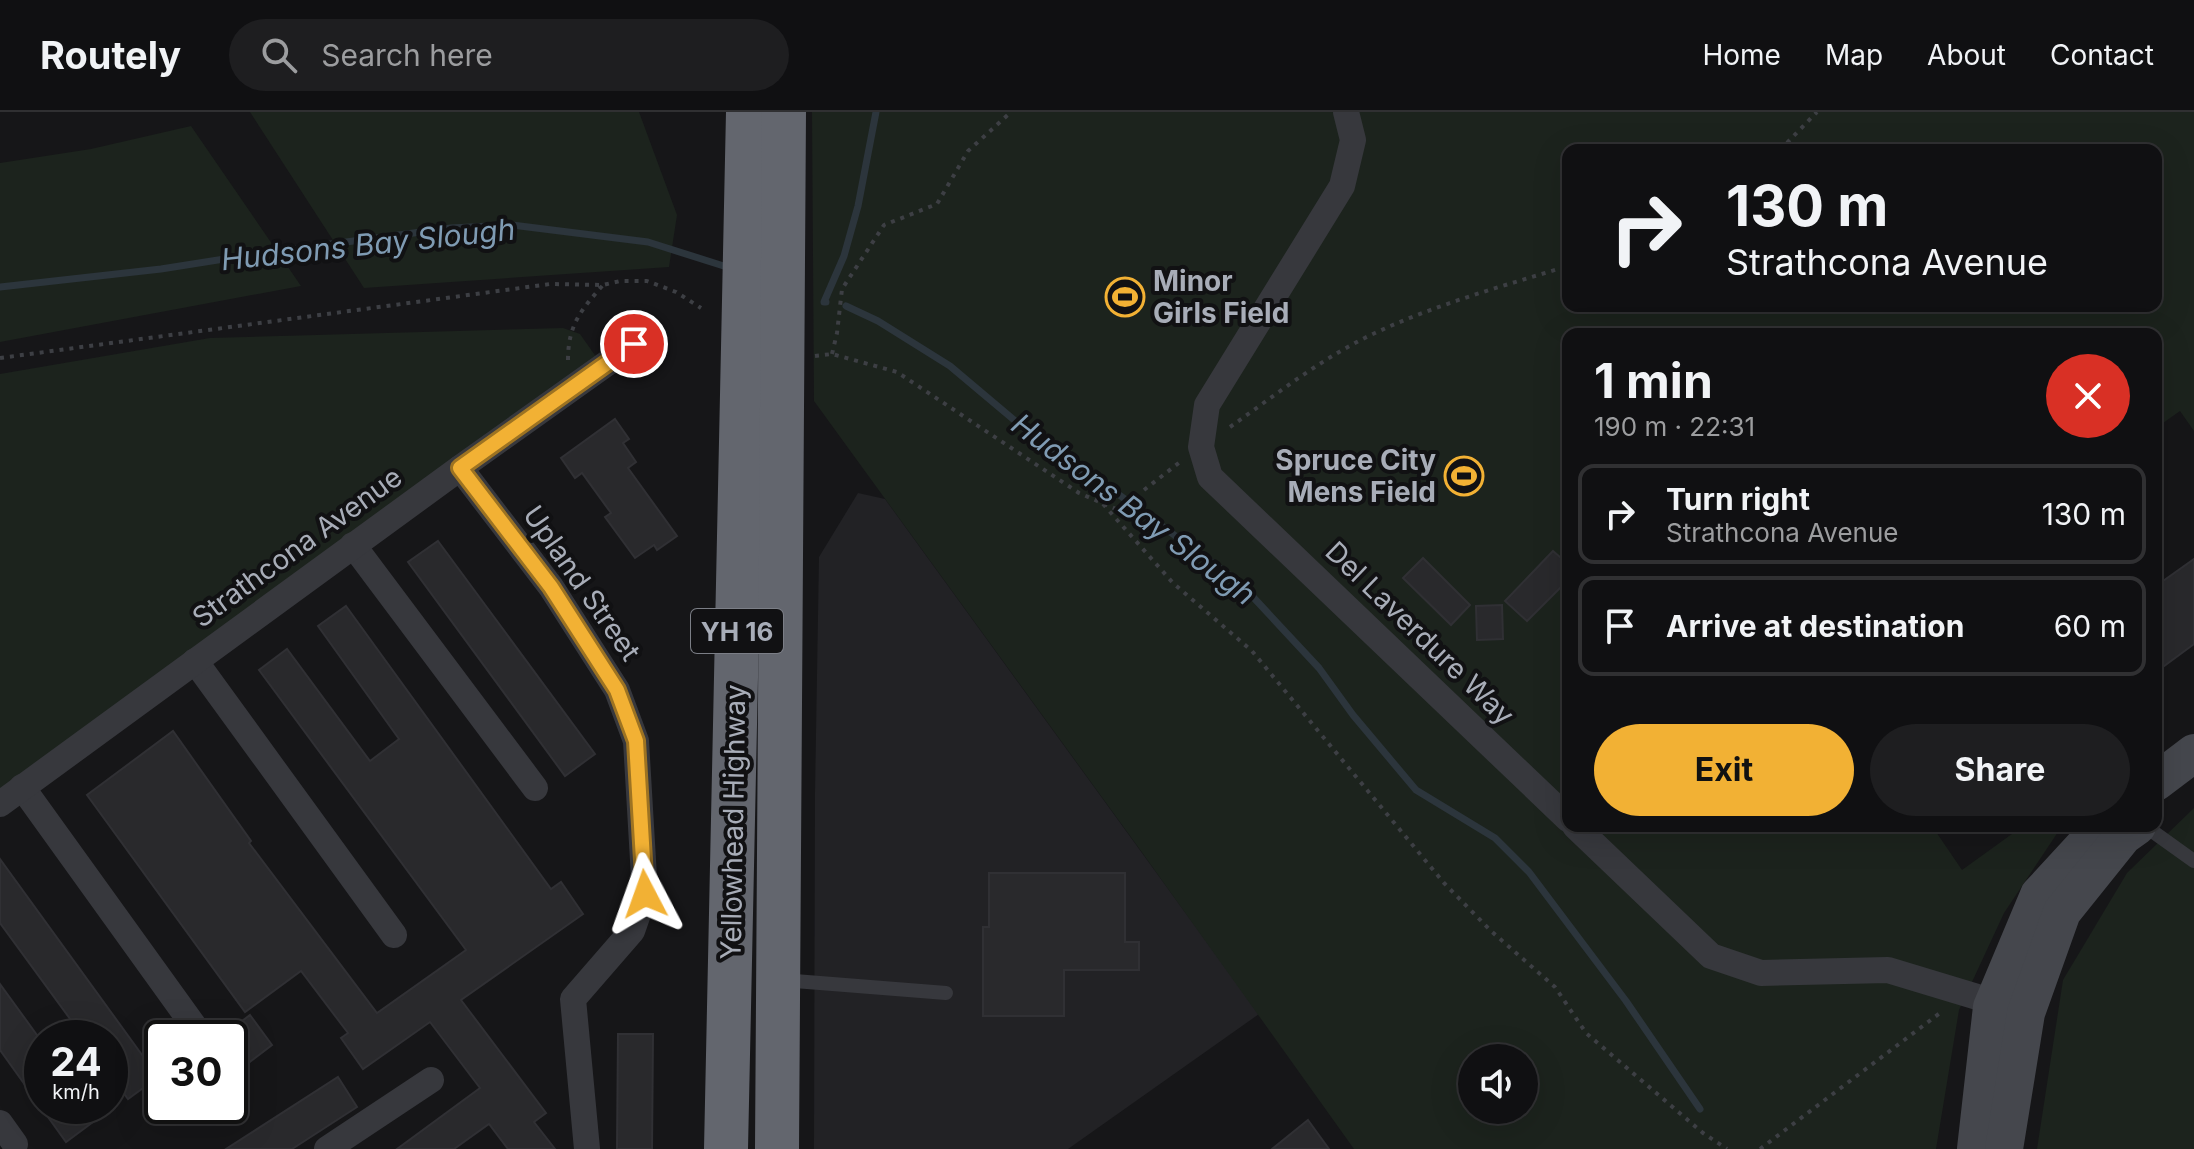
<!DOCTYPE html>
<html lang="en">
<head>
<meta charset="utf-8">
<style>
  body { margin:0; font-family:Inter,sans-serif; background:#1e1e20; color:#f1f3f6; height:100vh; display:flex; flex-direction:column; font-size:30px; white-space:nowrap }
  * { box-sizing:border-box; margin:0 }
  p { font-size:26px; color:#9c9d9f }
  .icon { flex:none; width:44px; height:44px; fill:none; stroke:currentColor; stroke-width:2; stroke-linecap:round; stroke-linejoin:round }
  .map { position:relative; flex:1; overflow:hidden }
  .drawer { position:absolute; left:1562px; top:216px; width:600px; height:504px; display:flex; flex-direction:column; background:#101012; border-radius:16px; box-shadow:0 8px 32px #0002,0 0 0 2px #303032 }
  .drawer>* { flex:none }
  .top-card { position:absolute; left:1562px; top:32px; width:600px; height:168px; border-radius:16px; box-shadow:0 8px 32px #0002,0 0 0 2px #303032; background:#101012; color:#f1f3f6; overflow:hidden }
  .fabs { position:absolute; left:1458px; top:932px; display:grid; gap:16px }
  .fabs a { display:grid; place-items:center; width:80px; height:80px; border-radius:50%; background:#101012; box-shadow:0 8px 32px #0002,0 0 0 2px #303032; font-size:40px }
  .speed { position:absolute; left:24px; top:908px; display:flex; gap:16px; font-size:40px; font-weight:700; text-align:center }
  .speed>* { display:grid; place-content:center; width:104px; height:104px; border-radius:50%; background:#101012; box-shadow:0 8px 32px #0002,0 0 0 2px #303032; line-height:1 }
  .speed small { font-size:20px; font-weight:400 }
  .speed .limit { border:4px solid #111; border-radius:12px; background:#fff; color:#111 }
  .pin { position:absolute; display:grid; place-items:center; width:68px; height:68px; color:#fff; margin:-34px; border:4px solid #fff; border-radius:50%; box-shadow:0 2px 8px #0007 }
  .me { position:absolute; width:88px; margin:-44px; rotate:356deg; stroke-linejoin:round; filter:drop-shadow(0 0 6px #0008) }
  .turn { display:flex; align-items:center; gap:28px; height:168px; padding:0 32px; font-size:36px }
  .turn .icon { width:104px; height:104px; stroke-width:2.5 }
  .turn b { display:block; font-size:56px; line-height:68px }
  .round { display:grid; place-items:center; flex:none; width:84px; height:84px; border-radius:42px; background:#1e1e20 }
  .headline { display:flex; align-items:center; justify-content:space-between; height:136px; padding:0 32px }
  h1 { font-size:48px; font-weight:700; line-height:60px }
  .action { display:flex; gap:16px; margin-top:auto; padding:16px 32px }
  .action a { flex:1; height:92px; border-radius:48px; background:#f2b134; color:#111; font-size:32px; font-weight:700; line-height:92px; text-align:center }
  .action a+a { background:#1e1e20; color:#f1f3f6 }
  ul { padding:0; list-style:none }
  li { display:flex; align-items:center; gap:24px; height:100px; margin:0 16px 12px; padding:0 16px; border:4px solid #303032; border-radius:16px }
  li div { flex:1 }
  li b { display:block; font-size:30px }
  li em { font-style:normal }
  header { display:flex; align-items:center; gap:48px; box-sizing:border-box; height:112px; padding:0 40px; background:#101012; border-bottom:2px solid #303032 }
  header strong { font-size:38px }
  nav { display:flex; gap:44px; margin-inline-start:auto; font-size:28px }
  .search { width:560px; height:72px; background:#1e1e20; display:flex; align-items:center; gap:20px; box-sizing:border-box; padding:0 28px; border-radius:44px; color:#9c9d9f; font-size:30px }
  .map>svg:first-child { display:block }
</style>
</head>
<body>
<header>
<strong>Routely</strong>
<div class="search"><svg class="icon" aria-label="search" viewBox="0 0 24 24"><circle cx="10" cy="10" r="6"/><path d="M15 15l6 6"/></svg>Search here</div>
<nav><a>Home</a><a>Map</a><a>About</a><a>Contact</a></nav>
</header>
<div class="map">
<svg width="2194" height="1037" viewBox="0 0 2194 1037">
  <rect width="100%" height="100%" fill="#161618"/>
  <polygon fill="#222225" points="858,381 885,387 1259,902 1068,1037 814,1037 815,682 819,445"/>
  <g fill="#1c231d" fill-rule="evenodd">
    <polygon points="250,0 639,0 677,103 669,155 364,176"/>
    <path d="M812 0H2194V319L2180 299 2156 316V222H1568V714H1932L1962 758 2023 714H2062L2004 801 1959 898 1936 1037H1354L1141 739 814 289ZM1568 38H2156V194H1568ZM1472 946H1524V998H1472Z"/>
    <polygon points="191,14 301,174 0,230 0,51 91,37"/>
    <polygon points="563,216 580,222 599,249 0,695 0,262 210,226"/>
    <polygon points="2194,696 2194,1037 2037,1037 2063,868 2127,761"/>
  </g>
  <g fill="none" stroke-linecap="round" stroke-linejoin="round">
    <g stroke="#2c353c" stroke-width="7">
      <polyline points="0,175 161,157 256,142 451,116 512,113 648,130 730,156"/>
      <polyline points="826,190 824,190 844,144 858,94 876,0"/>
      <polyline points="846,194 878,209 950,254 1064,350 1118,382 1240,471 1319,556 1353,603 1416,678 1495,726 1529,760 1626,889 1700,997"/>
    </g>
  </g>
  <g fill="#29292c" stroke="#303034" stroke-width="2">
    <polygon points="615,307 629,327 623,331 636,350 628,356 677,424 657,438 654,433 635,446 605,405 611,401 582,361 575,366 561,346"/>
    <polygon points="438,429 595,642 565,664 408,450"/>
    <polygon points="1553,439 1568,452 1568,468 1527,509 1505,489"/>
    <polygon points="1423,446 1470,493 1451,513 1403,466"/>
    <polygon points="2194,447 2194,532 2156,560 2156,474"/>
    <polygon points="1502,493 1503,527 1477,528 1476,494"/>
    <polygon points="346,494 551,777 561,770 583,802 461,888 546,1001 534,1010 555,1037 508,1037 489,1012 454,1037 397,1037 480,976 430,910 363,957 341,926 348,921 301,859 245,900 87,683 173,619 251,729 249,731 377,901 466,838 259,558 287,537 370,649 399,627 318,514"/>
    <polygon points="0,747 158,965 128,987 110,962 110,926 84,926 0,811"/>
    <polygon points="989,761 1125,761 1125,830 1139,830 1139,858 1064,858 1064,904 983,904 983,815 989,815"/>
    <polygon points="0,872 42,930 42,994 88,994 97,1007 66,1030 0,938"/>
    <polygon points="250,903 272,933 230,965 230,918"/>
    <polygon points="618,922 653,922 652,1037 617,1037"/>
    <polygon points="338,965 357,995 292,1037 226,1037"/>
    <polygon points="1308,1008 1329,1037 1272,1037"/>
  </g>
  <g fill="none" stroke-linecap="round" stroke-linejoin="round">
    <g stroke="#3d3f44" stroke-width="4" stroke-dasharray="4 6" stroke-linecap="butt">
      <polyline points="1780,38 1817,0"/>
      <polyline points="832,242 837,221 842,177 884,113 937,92 968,39 1011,0"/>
      <polyline points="815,244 832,242 897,260 1079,381 1125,401"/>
      <polyline points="0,246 550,172 603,173 620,169 647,169 676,180 701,196"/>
      <path d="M568 248C568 213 581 198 603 173"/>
      <path d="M1230 315C1277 282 1323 245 1375 221 1437 192 1503 174 1568 154"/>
      <polyline points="1144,378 1180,350"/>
      <polyline points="1103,392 1173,471 1252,539 1444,771 1491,819 1555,875 1586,921 1703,1021 1727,1037"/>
      <polyline points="1760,1037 1940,901"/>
    </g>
    <g stroke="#37383d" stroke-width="14">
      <polyline points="2145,714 2194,749"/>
      <polyline points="782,868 946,881"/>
    </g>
    <g stroke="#37383d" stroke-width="26">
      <polyline points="1346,0 1353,28 1342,74 1207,293 1201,335 1210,365 1568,707"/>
      <polyline points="460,356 551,475 617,578 636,629 645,782 632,819 573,887 587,1037"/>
      <polyline points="353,433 535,676"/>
      <polyline points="195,549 394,823"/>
      <polyline points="22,675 194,914"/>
      <polyline points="0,692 460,356 634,232"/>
      <polyline points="1575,714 1711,844 1761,861 1888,858 2007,894"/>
      <polyline points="0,1011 15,1032"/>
      <polyline points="327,1037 431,968"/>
    </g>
    <g stroke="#45474d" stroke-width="38">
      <polyline points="2156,670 2194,641"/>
      <polyline points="1976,1037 1992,895 2039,783 2098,719"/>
      <polyline points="2004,1037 2026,901 2062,800 2123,724 2137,714"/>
    </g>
    <g stroke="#63666e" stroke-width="44">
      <polyline points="726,1037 748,0"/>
      <polyline points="777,1037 784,0"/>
    </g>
  </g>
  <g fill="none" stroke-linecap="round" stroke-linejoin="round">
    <g stroke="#9d7322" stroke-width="20">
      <polyline id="route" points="634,232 460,356 551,475 617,578 636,629 645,782"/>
    </g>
    <use href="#route" stroke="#f2b134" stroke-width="14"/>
  </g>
  <defs>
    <g id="stadium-ring" transform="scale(2)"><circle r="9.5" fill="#111113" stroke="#f2b134" stroke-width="1.5"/><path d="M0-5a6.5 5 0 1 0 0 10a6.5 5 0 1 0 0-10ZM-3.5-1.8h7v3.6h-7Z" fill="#f2b134"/></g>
  </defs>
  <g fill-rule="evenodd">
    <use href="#stadium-ring" x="1125" y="185"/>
    <use href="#stadium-ring" x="1464" y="364"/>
  </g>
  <g text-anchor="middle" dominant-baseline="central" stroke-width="8" stroke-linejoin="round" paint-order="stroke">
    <rect fill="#111113" stroke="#7b7e86" stroke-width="2" x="691" y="497" width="92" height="44" rx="6"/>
    <g font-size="26" font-weight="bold" fill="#a8adb8">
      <text x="737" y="519">YH 16</text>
    </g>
    <g font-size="28" font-weight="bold" fill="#a8adb8" stroke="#111113" text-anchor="start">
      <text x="1153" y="169">Minor<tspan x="1153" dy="32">Girls Field</tspan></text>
      <text x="1436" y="348" text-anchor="end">Spruce City<tspan x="1436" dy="32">Mens Field</tspan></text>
    </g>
    <g font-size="28" fill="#a8adb8" stroke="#111113">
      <text transform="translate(297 435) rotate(-36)">Strathcona Avenue</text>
      <text transform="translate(582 471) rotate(55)">Upland Street</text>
      <text transform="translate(1420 521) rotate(44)">Del Laverdure Way</text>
      <text transform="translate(733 710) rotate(-89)">Yellowhead Highway</text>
    </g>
    <g font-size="30" font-style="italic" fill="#7f9bb3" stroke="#111113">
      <text transform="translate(368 132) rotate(-6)">Hudsons Bay Slough</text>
      <text transform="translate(1134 397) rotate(37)">Hudsons Bay Slough</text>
    </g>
  </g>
</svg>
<div class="fabs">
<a><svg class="icon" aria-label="sound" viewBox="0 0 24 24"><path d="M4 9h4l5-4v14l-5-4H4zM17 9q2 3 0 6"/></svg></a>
</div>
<div class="speed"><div>24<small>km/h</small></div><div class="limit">30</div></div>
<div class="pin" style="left:634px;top:232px;background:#d93025"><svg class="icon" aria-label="arrive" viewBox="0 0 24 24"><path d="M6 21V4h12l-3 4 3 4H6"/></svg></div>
<svg class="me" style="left:645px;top:782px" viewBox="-20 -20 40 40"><path d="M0-17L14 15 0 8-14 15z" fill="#f2b134" stroke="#fff" stroke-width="4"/></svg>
<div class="top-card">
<div class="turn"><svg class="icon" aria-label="right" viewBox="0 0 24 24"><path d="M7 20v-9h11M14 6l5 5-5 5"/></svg><div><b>130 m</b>Strathcona Avenue</div></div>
</div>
<section class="drawer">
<div class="headline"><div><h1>1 min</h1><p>190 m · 22:31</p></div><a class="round" style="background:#d93025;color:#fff"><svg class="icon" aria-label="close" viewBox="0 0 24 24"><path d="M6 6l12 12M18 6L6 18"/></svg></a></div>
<ul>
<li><svg class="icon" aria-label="right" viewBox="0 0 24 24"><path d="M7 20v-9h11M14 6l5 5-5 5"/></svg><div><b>Turn right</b><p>Strathcona Avenue</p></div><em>130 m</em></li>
<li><svg class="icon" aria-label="arrive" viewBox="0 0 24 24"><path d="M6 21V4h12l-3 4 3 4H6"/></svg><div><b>Arrive at destination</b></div><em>60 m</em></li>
</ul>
<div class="action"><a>Exit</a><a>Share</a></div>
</section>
</div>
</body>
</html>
